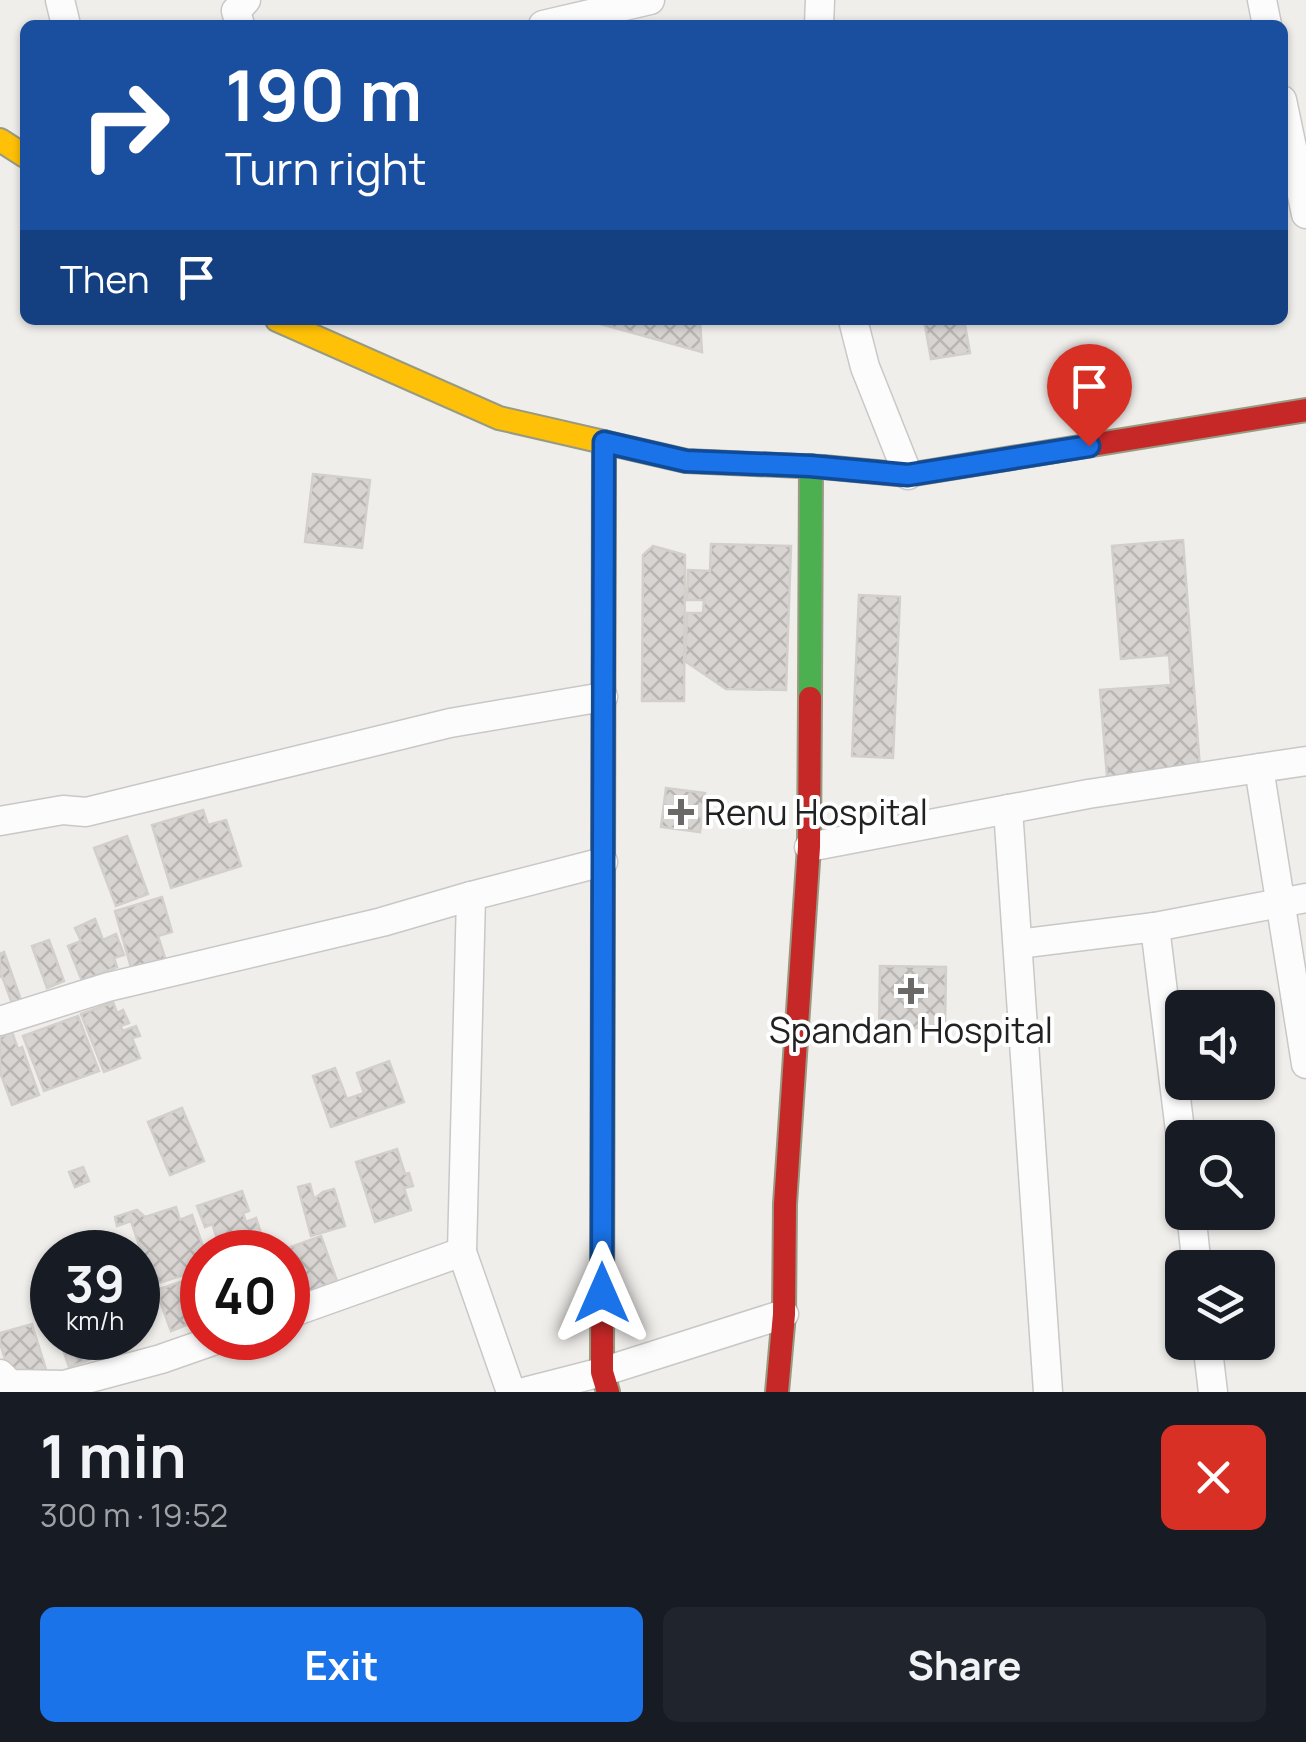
<!DOCTYPE html>
<html lang="en">
<head>
<meta charset="utf-8">
<style>
  body { margin:0; font-family:Manrope,sans-serif; background:#20242c; color:#f1f3f6; height:100vh; display:flex; flex-direction:column; font-size:38px; white-space:nowrap }
  * { box-sizing:border-box; margin:0 }
  p { font-size:32px; color:#9ea1a6 }
  .icon { flex:none; width:55px; height:55px; fill:none; stroke:currentColor; stroke-width:2; stroke-linecap:round; stroke-linejoin:round }
  .map { position:relative; height:1392px; overflow:hidden }
  .sheet { display:flex; flex-direction:column; background:#171b24; flex:1 }
  .sheet>* { flex:none }
  .banner { position:absolute; left:20px; top:20px; width:1268px; height:305px; border-radius:15px; box-shadow:0 2px 8px #0004; background:#1a4fa0; color:#fff; overflow:hidden }
  .controls { position:absolute; left:1165px; top:990px; display:grid; gap:20px }
  .controls a { display:grid; place-items:center; width:110px; height:110px; border-radius:15px; background:#171b24; box-shadow:0 2px 8px #0004; font-size:50px }
  .speed { position:absolute; left:30px; top:1230px; display:flex; gap:20px; font-size:50px; font-weight:700; text-align:center }
  .speed>* { display:grid; place-content:center; width:130px; height:130px; border-radius:50%; background:#171b24; box-shadow:0 2px 8px #0004; line-height:1 }
  .speed small { font-size:25px; font-weight:400 }
  .speed .limit { border:15px solid #d22; background:#fff; color:#111 }
  .pin { position:absolute; display:grid; place-items:center; width:85px; height:85px; color:#fff; margin:-102px -42px; border-radius:50% 50% 50% 0; rotate:-45deg; box-shadow:0 0 10px #0007 }
  .pin .icon { rotate:45deg }
  .me { position:absolute; width:110px; margin:-55px; rotate:0deg; stroke-linejoin:round; filter:drop-shadow(0 0 8px #0008) }
  .turn { display:flex; align-items:center; gap:35px; height:210px; padding:0 40px; font-size:45px }
  .turn .icon { width:130px; height:130px; stroke-width:2.5 }
  .turn b { display:block; font-size:70px; line-height:85px }
  .then { display:flex; align-items:center; height:95px; padding:0 40px; background:#0003; gap:20px; font-size:38px }
  .round { display:grid; place-items:center; flex:none; width:105px; height:105px; border-radius:15px; background:#20242c }
  .headline { display:flex; align-items:center; justify-content:space-between; height:170px; padding:0 40px }
  h1 { font-size:60px; font-weight:700; line-height:75px }
  .primary-button { display:flex; gap:20px; margin-top:auto; padding:20px 40px }
  .primary-button a { flex:1; height:115px; border-radius:15px; background:#1a73e8; color:#fff; font-size:40px; font-weight:700; line-height:115px; text-align:center }
  .primary-button a+a { background:#20242c; color:#f1f3f6 }
  .map>svg:first-child { display:block }
</style>
</head>
<body>
<div class="map">
<svg width="1306" height="1392" viewBox="0 0 1306 1392">
  <defs>
    <pattern id="building-cross-hatch" width="8" height="8" patternUnits="userSpaceOnUse" patternTransform="scale(2.5)"><rect width="8" height="8" fill="#d7d4d2"/><path d="M0 0l8 8M0 8l8-8" fill="none" stroke="#b8b6b4"/></pattern>
  </defs>
  <rect width="100%" height="100%" fill="#f0eeeb"/>
  <g fill="url(#building-cross-hatch)" stroke="#d3d0cc" stroke-width="2.5">
    <polygon points="586,320 700,320 702,352"/>
    <polygon points="924,320 964,320 970,353 931,359"/>
    <polygon points="313,474 370,480 362,548 305,542"/>
    <polygon points="1183,540 1200,769 1107,777 1100,690 1171,685 1169,655 1121,659 1112,546"/>
    <polygon points="711,544 791,546 786,690 726,689 685,661 687,613 703,613 704,600 687,600 688,570 710,571"/>
    <polygon points="653,546 685,555 684,701 642,701 643,555"/>
    <polygon points="859,595 900,597 893,758 852,756"/>
    <polygon points="666,788 705,793 700,832 661,827"/>
    <polygon points="203,810 208,825 226,820 241,866 171,888 152,825"/>
    <polygon points="127,836 148,894 116,906 94,848"/>
    <polygon points="162,897 172,932 158,936 166,961 132,971 115,911"/>
    <polygon points="95,919 103,940 116,934 124,955 114,958 117,967 82,981 68,946 81,941 75,928"/>
    <polygon points="49,940 64,981 47,988 32,946"/>
    <polygon points="4,952 22,1003 13,1006 2,976 0,977 0,954"/>
    <polygon points="880,966 946,967 945,1028 879,1028"/>
    <polygon points="113,1002 117,1013 123,1010 129,1023 120,1026 123,1031 136,1026 140,1036 132,1038 140,1058 104,1072 81,1014"/>
    <polygon points="78,1016 99,1071 44,1091 23,1036"/>
    <polygon points="12,1032 18,1049 22,1047 39,1095 12,1105 0,1072 0,1037"/>
    <polygon points="389,1061 404,1102 331,1127 313,1076 335,1068 347,1099 364,1093 357,1073"/>
    <polygon points="182,1108 204,1161 170,1175 148,1122"/>
    <polygon points="397,1149 405,1174 409,1173 413,1186 404,1188 411,1210 375,1222 356,1162"/>
    <polygon points="83,1167 89,1181 75,1187 69,1172"/>
    <polygon points="310,1184 314,1199 323,1192 334,1189 345,1226 311,1236 298,1187"/>
    <polygon points="242,1191 249,1211 243,1213 246,1222 256,1218 266,1249 256,1252 222,1252 212,1224 205,1227 197,1206"/>
    <polygon points="176,1207 180,1220 192,1215 205,1252 202,1256 192,1259 196,1271 147,1287 141,1267 146,1266 131,1221 117,1226 115,1217 137,1210 145,1217"/>
    <polygon points="321,1236 337,1281 296,1296 288,1273 288,1252 280,1251"/>
    <polygon points="195,1277 202,1298 202,1319 171,1331 156,1290"/>
    <polygon points="32,1324 47,1373 12,1383 0,1343 0,1333"/>
    <polygon points="59,1338 90,1338 97,1357 69,1367"/>
  </g>
  <g fill="none" stroke-linecap="round" stroke-linejoin="round">
    <g stroke="#c9c8c7" stroke-width="31">
      <g id="street">
        <polyline points="60,0 66,25"/>
        <polyline points="1262,0 1267,25"/>
        <polyline points="240,25 236,11 246,0"/>
        <polyline points="543,25 650,0"/>
        <polyline points="819,25 820,0"/>
        <polyline points="1282,100 1306,214"/>
        <polyline points="853,320 865,367 908,475"/>
        <polyline points="1259,768 1306,1064"/>
        <polyline points="1008,809 1048,1392"/>
        <polyline points="0,821 63,810 86,812 450,723 603,697"/>
        <polyline points="809,847 1088,794 1306,761"/>
        <polyline points="471,896 462,1252 511,1392"/>
        <polyline points="1155,927 1182,1147"/>
        <polyline points="1018,944 1155,927 1306,898"/>
        <polyline points="0,1021 108,987 382,922 471,896 603,862"/>
        <polyline points="1191,1212 1197,1268"/>
        <polyline points="288,1314 462,1252"/>
        <polyline points="1207,1342 1213,1392"/>
        <polyline points="0,1374 10,1384 64,1385 161,1359 221,1338"/>
        <polyline points="524,1392 602,1372 784,1314"/>
      </g>
    </g>
    <g stroke="#999a82" stroke-width="26">
      <g id="fast">
        <polyline points="810,698 811,466"/>
        <polyline points="603,901 604,442"/>
      </g>
    </g>
    <g stroke="#999a82" stroke-width="26">
      <g id="slow">
        <polyline points="0,140 25,156"/>
        <polyline points="277,320 499,418 686,461 823,467"/>
      </g>
    </g>
    <g stroke="#999a82" stroke-width="26">
      <g id="jam">
        <polyline points="823,467 908,475 1306,410"/>
        <polyline points="603,901 602,1372 608,1392"/>
        <polyline points="777,1392 784,1314 785,1204 809,847 810,698"/>
      </g>
    </g>
    <use href="#street" stroke="#fdfcfc" stroke-width="28"/>
    <use href="#fast" stroke="#4caf50" stroke-width="22"/>
    <use href="#slow" stroke="#ffc107" stroke-width="22"/>
    <use href="#jam" stroke="#c62828" stroke-width="22"/>
  </g>
  <g fill="none" stroke-linecap="round" stroke-linejoin="round">
    <g stroke="#114b97" stroke-width="25">
      <polyline id="route" points="602,1293 604,442 686,461 810,466 908,475 1089,446"/>
    </g>
    <use href="#route" stroke="#1a73e8" stroke-width="18"/>
  </g>
  <g fill="#6a6968" stroke="#fff" stroke-width="4">
    <path d="M676 797h10v10h10v10h-10v10h-10v-10h-10v-10h10z"/>
    <path d="M906 976h10v10h10v10h-10v10h-10v-10h-10v-10h10z"/>
  </g>
  <g text-anchor="middle" dominant-baseline="central" stroke-width="8" stroke-linejoin="round" paint-order="stroke">
    <g font-size="35" fill="#222" stroke="#fff" text-anchor="start">
      <text x="704" y="812">Renu Hospital</text>
      <text x="911" y="1030" text-anchor="middle">Spandan Hospital</text>
    </g>
  </g>
</svg>
<div class="controls">
<a><svg class="icon" aria-label="sound" viewBox="0 0 24 24"><path d="M4 9h4l5-4v14l-5-4H4zM17 9q2 3 0 6"/></svg></a>
<a><svg class="icon" aria-label="search" viewBox="0 0 24 24"><circle cx="10" cy="10" r="6"/><path d="M15 15l6 6"/></svg></a>
<a><svg class="icon" aria-label="layers" viewBox="0 0 24 24"><path d="M12 4l9 5-9 5-9-5zM3 14l9 5 9-5"/></svg></a>
</div>
<div class="speed"><div>39<small>km/h</small></div><div class="limit">40</div></div>
<div class="pin" style="left:1089px;top:446px;background:#d93025"><svg class="icon" aria-label="arrive" viewBox="0 0 24 24"><path d="M6 21V4h12l-3 4 3 4H6"/></svg></div>
<svg class="me" style="left:602px;top:1293px" viewBox="-20 -20 40 40"><path d="M0-17L14 15 0 8-14 15z" fill="#1a73e8" stroke="#fff" stroke-width="4"/></svg>
<div class="banner">
<div class="turn"><svg class="icon" aria-label="right" viewBox="0 0 24 24"><path d="M7 20v-9h11M14 6l5 5-5 5"/></svg><div><b>190 m</b>Turn right</div></div>
<div class="then">Then<svg class="icon" aria-label="arrive" viewBox="0 0 24 24"><path d="M6 21V4h12l-3 4 3 4H6"/></svg></div>
</div>
</div>
<section class="sheet">
<div class="headline"><div><h1>1 min</h1><p>300 m · 19:52</p></div><a class="round" style="background:#d93025;color:#fff"><svg class="icon" aria-label="close" viewBox="0 0 24 24"><path d="M6 6l12 12M18 6L6 18"/></svg></a></div>
<div class="primary-button"><a>Exit</a><a>Share</a></div>
</section>
</body>
</html>
